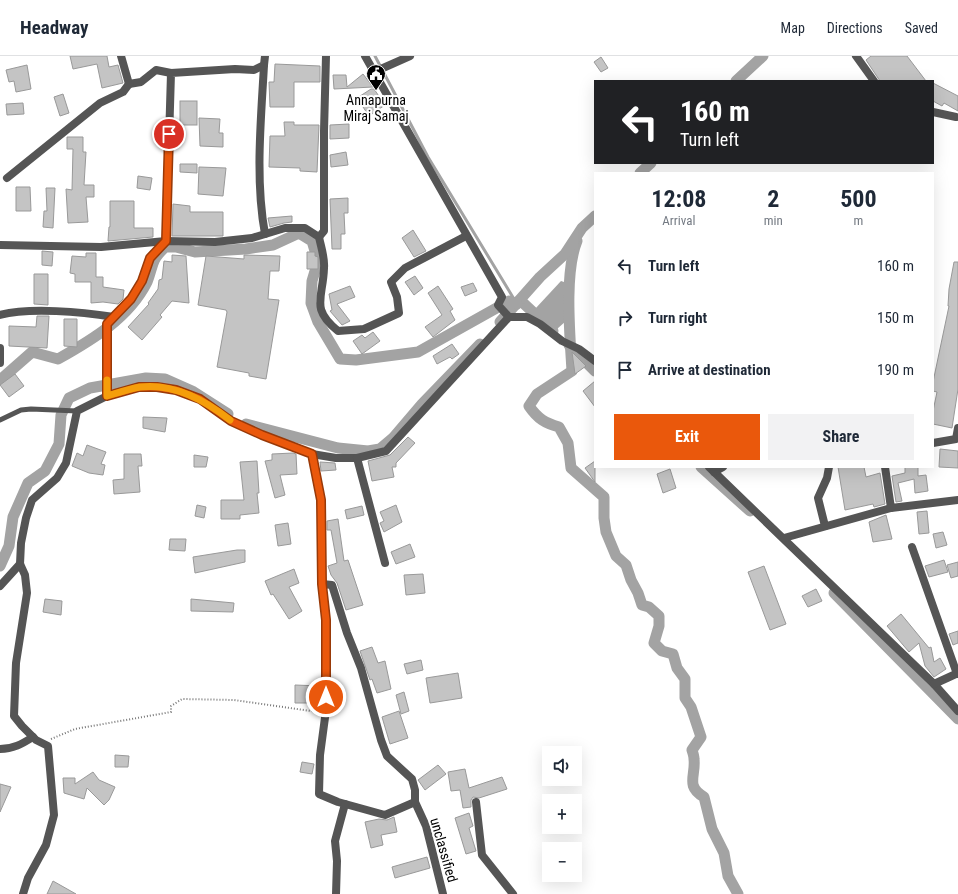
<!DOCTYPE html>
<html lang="en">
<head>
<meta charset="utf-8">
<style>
  body { margin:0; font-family:"Roboto Condensed",sans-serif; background:#f2f2f3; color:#1f2937; height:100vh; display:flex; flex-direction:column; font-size:15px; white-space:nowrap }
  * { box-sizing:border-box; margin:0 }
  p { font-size:13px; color:#747a83 }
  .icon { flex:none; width:22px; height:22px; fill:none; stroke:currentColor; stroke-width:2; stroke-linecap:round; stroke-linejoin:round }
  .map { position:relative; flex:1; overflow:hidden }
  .side { position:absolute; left:594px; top:116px; width:340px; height:296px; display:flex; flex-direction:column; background:#fff; border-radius:0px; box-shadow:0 4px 16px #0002 }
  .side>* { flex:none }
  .guide { position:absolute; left:594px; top:24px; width:340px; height:84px; border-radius:0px; box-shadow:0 4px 16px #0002; background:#202124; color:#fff; overflow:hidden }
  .tools { position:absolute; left:542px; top:690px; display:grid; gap:8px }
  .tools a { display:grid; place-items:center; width:40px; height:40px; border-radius:0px; background:#fff; box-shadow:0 4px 16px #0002; font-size:20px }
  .pin { position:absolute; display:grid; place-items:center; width:34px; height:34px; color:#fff; margin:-17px; border:2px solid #fff; border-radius:50%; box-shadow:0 1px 4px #0007 }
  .me { position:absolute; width:44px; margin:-22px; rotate:0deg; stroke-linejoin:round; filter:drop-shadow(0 0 3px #0008) }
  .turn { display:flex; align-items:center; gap:14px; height:84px; padding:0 20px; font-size:18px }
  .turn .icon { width:52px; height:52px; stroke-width:2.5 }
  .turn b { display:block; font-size:28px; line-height:34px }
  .eta { display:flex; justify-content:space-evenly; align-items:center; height:68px; text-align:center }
  .eta b { font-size:24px; font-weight:700; line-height:28px }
  .cta { display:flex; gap:8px; margin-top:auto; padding:8px 20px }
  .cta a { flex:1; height:46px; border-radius:0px; background:#ea580c; color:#fff; font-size:16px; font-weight:700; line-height:46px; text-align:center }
  .cta a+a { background:#f2f2f3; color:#1f2937 }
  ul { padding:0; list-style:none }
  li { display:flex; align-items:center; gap:12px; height:52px; padding:0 20px }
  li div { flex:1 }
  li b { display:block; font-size:15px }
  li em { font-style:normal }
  header { display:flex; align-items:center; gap:24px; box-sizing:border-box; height:56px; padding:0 20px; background:#fff; border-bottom:1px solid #e0e1e3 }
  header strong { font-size:19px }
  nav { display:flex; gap:22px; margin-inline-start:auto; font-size:14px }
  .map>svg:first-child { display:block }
</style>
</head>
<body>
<header>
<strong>Headway</strong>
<nav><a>Map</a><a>Directions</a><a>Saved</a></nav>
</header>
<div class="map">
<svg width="958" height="838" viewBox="0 0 958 838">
  <rect width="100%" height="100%" fill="#fff"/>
  <polygon fill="#a3a3a3" points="561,225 567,227 566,265 557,273 535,253"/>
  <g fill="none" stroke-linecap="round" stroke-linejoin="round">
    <polyline stroke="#a3a3a3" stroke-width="3" points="375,0 428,101 517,248"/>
    <g stroke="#a3a3a3" stroke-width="11">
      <polyline points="736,25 763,0"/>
      <polyline points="640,117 651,107"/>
      <path d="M577 185C564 217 570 280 572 315L537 338 529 350C538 363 545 367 559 371L568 387 571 412 604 441V462L606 476 616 500 626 509 631 524 638 537 642 549 649 551 659 560V570L654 587 662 595 673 598 677 612 685 623V642L691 651 701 681 692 694C693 697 694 700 694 703 696 720 685 730 704 741L712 773 724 797 728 820 738 838"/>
      <polyline points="520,244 553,275"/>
      <polyline points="500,266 540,221 565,198 582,172 595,160"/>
      <polyline points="569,289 595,315"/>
      <path d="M0 324 32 296 58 303C92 284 129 262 147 226 150 219 151 212 154 205 156 200 161 195 165 191H176L195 196 246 193 273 189 299 177 312 185 318 205 312 225 311 247 318 266 340 303 356 304 418 296 509 245 517 248"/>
      <polyline points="246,368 338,392 368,395 380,393 393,382 422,348 480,288"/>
      <polyline points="701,411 750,455"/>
      <polyline points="0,510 9,490 13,461 28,427 45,415 59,388 61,359 69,342 90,332 146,322 165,323 192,335 228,358"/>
      <polyline points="834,537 958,663"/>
    </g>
  </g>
  <g fill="#c4c4c4" stroke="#999">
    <polygon points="70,0 107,0 109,11 118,9 123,27 102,32 97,8 73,13"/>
    <polygon points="871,0 907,0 926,25 880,25 866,4"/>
    <polygon points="601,1 608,12 601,16 594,6"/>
    <polygon points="275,8 320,10 320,26 294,26 294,51 270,51 269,26 274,26"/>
    <polygon points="27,9 31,33 16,36 14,25 9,26 6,14"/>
    <polygon points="363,18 373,31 334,33 333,19 346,19 347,31"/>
    <polygon points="933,27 958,40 958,55 944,47 942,50 933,45"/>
    <polygon points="371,33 374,33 385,49 369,60 357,42"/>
    <polygon points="63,38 69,57 60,60 54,41"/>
    <rect x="180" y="45" width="17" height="24"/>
    <polygon points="23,47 24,58 7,59 6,48"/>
    <polygon points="199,62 220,63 219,77 223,77 223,91 200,90"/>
    <polygon points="284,66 294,66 294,69 319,69 317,116 300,115 300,112 269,111 270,80 285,80"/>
    <polygon points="349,68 349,82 330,83 330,69"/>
    <polygon points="67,81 83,81 83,96 86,96 84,129 94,129 94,141 86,141 88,166 68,167 66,133 72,134 73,93 67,93"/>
    <polygon points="346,96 348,109 331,111 330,99"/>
    <polygon points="180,108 197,108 197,117 180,116"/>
    <polygon points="199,111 226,112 223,140 198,138"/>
    <polygon points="138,120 152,122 150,134 137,132"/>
    <polygon points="16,131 30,131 31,155 16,155"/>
    <polygon points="46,132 55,132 53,172 43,171 44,155 47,155"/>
    <polygon points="348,142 348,157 344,157 345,178 341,178 341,193 332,193 330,143"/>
    <polygon points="110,145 134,145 134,172 153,172 153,181 108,185 109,171 110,171"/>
    <polygon points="173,148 190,150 190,156 223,156 223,180 172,180"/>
    <polygon points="292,160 292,166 284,167 270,171 268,162"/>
    <polygon points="413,174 426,195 414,201 402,182"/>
    <polygon points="42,195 53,196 52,210 42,209"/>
    <polygon points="307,196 315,196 315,200 318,201 318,213 307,213"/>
    <polygon points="86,197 96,197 96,221 103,221 103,231 124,234 123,243 118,248 103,246 91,247 91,226 75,226 75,218 70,217 72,200 86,201"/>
    <polygon points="172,199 186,200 189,247 172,245 160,259 162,261 142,284 128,271 149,248 148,247 158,233 159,224 162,223 164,205 172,206"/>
    <polygon points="244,199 280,200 279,215 270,215 268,243 279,244 266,323 249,320 249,317 217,311 227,256 226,254 198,249 206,200 244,203"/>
    <polygon points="954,206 958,206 958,333 952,372 933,368 933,355 937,336 933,335 933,326 949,250 948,250 949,233"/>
    <polygon points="34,218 48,218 48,249 34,248"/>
    <polygon points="415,220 423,232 414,239 405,226"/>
    <polygon points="473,227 477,235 465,240 461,231"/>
    <polygon points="350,230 355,241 337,248 350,265 342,269 330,255 332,254 329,238"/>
    <polygon points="438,230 453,253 450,255 455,264 433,281 425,271 442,259 428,237"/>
    <polygon points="37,260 49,260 47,292 9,290 9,270 36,271"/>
    <polygon points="64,263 77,263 77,291 64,290"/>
    <polygon points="373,276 380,285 362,298 353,285 362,279 365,282"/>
    <polygon points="452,288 459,298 452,303 450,301 437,308 433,300"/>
    <polygon points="572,296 586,310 575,318"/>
    <polygon points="15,318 24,330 9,341 0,329"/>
    <polygon points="595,325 595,351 583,335"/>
    <polygon points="143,361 167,362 165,376 143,372"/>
    <polygon points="408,381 415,387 396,407 396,411 392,411 394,421 372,425 368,405 390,399"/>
    <polygon points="87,389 106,396 101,408 105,409 103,419 89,417 72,410 77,397 83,400"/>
    <polygon points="940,393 958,395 958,412 939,411"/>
    <polygon points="293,397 296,398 297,418 280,419 285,439 275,442 265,405 272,404 272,398"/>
    <polygon points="124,398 141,398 142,410 138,410 140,436 114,438 113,424 124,423"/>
    <polygon points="194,399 208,401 206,411 194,411"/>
    <polygon points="257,405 259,437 257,437 259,457 240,459 240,463 221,463 221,444 244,444 240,406"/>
    <polygon points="595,405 595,426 585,412"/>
    <polygon points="320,406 335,407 336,414 321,415"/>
    <polygon points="838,411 864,411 866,421 880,417 885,448 874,451 873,448 845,454"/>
    <polygon points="905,411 918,411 918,420 926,419 928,435 915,437 914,423 898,427 902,445 896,446 892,420 905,417"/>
    <polygon points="670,413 676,432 663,437 657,418"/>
    <polygon points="197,449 206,451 204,462 195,460"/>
    <polygon points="396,449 402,466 384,476 380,467 384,465 380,456"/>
    <polygon points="362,450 364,459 347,463 345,454"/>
    <polygon points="927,455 929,477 919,478 917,456"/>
    <polygon points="886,459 892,483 873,486 869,466"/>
    <polygon points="338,463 344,505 348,504 363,549 346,554 337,527 331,519 328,510 337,507 331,474 327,474 327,465"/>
    <polygon points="288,467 291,488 278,490 275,469"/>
    <polygon points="943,476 947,489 936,492 933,478"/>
    <polygon points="170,483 186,483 185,495 169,494"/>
    <polygon points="410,488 415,501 396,508 391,496"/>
    <polygon points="237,494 245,494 245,506 195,517 193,501"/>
    <polygon points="944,504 948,516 929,521 925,510"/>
    <polygon points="958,506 958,520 951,522 947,509"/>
    <polygon points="764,510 786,568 770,574 748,516"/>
    <polygon points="294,513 299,527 289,531 302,555 289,563 273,538 271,539 265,525"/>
    <polygon points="423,518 425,537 406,539 404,519"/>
    <polygon points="816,533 822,545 808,551 802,540"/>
    <polygon points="45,543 62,545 61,559 43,556"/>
    <polygon points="191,543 234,547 233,556 191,555"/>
    <polygon points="901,558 929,592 931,591 934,606 940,602 946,613 934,621 925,610 919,587 909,596 887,570"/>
    <polygon points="958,575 958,587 953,589 949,578"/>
    <polygon points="372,591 378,607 385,605 391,633 377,637 372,623 370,624 360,595"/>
    <polygon points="421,604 423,614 407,618 404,608"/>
    <polygon points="458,617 462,642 430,647 426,622"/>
    <polygon points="295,629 320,630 320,647 295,647"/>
    <polygon points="404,636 409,655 401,658 396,639"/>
    <polygon points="399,655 408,682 390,688 382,661"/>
    <polygon points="115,699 129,700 128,711 115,711"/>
    <polygon points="302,706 314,708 312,718 300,716"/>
    <polygon points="438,709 446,718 425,734 418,724"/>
    <polygon points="465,713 469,732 502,721 507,733 479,742 473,741 471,744 471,751 463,752 460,734 451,735 448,716"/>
    <polygon points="93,716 99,724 115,731 109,744 104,749 87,732 84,743 64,737 63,722 75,722 75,728"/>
    <polygon points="0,728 11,731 0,756"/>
    <polygon points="469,757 473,770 469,772 476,795 466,798 455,762"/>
    <polygon points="394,761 397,776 381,779 383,789 371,792 365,766 379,763 387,764"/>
    <polygon points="427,801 430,812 395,822 392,811"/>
    <polygon points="53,825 76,838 47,838"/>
  </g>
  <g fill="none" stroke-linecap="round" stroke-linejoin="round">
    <polyline stroke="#777" stroke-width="2" stroke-dasharray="1 2" stroke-linecap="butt" points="51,683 75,673 171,656 171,650 182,643 234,644 318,656"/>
    <polyline stroke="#555" stroke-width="5" points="0,364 21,354 31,353 77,355"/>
    <g stroke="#555" stroke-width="8">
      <polyline points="121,0 129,28 141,26 156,14 171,17"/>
      <polyline points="365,0 502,241 498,249 509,261"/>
      <polyline points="856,0 874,25"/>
      <path d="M264 9C261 64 255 124 265 178"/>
      <polyline points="374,16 410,0"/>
      <polyline points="933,56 956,61"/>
      <polyline points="7,122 100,47 123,36 129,28"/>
      <polyline points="319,181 324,175 324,75 326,0"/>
      <polyline points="0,189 101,191 166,185 171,17 235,13 254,14 264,9 265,0"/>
      <path d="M0 259C30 251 82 256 114 261"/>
      <polyline points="0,292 0,307"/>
      <polyline points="107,340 139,331 157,331 176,334 200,343 231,365 262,379 312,398 336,402 357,402 386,395 509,261 527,261 540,268 562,285 579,293 595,305"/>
      <polyline points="933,387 956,383 958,372"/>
      <polyline points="312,398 321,444 322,528 326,564 326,654 320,699 319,738 338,746 385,759 415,746 426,770 443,838"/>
      <polyline points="357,402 385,507"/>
      <polyline points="709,411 934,628 958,655"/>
      <polyline points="885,411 891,452 958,444"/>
      <polyline points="714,416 723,411"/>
      <polyline points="825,470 818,442 827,422 829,411"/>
      <polyline points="784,482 891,452"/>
      <polyline points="912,491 957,618"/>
      <polyline points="322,528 332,529 347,577 361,612 381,684 387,700 412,723 415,734 415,746"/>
      <polyline points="0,530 20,508"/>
      <polyline points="934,628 958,617"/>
      <path d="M0 693C13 693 22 688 33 681"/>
      <polyline points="476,746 482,799 513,838"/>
      <path d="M23 838 28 822 46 789 54 759 48 690 36 684 22 670 14 660 16 607 27 537 25 519 20 508 21 487 26 462 32 444 57 422 66 407 77 355 107 340V267L131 243 142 225 150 202 166 185 215 186 252 182 285 172H305L319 181C321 191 325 202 324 212 323 243 310 252 338 275L364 273 399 257 397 241 391 226 405 212 466 180"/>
      <polyline points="336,838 337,805 335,785 345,748"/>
    </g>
  </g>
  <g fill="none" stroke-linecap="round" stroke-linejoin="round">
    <g stroke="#983908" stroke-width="10">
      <polyline id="route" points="169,78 166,185 150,202 142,225 131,243 107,268 107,340 139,331 157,331 176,334 200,343 231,365 262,379 312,398 321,444 322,528 326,564 326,641"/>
    </g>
    <use href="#route" stroke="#ea580c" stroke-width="7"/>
    <path stroke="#f59e0b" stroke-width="7" d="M107 324V340C117 337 129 333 140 331 174 327 205 344 230 364"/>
  </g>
  <defs>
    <g id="civic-pin" transform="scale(1)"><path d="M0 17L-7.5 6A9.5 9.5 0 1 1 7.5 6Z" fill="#000" stroke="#fff"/><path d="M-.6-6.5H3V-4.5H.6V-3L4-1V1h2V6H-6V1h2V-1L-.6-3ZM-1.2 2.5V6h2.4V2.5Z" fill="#fff"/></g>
  </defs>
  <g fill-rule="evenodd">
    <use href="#civic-pin" x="376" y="18"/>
  </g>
  <g text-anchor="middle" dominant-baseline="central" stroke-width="4" stroke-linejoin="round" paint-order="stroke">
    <g font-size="14" fill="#000" stroke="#fff">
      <text x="376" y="44">Annapurna<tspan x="376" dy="16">Miraj Samaj</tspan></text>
    </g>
    <g font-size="14" fill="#000" stroke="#fff">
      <text transform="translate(444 794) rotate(74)">unclassified</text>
    </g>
  </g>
</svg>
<div class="tools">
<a><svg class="icon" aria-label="sound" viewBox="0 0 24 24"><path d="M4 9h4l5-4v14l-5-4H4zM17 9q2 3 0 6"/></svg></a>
<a>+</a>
<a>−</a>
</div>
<div class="pin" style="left:169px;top:78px;background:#d93025"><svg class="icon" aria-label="arrive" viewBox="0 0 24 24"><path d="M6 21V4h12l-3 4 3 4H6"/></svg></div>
<svg class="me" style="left:326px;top:641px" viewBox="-20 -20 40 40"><circle r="17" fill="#ea580c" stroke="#fff" stroke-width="3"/><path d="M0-11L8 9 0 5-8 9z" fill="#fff"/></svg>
<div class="guide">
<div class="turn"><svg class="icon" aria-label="left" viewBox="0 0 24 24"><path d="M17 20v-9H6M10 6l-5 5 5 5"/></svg><div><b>160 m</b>Turn left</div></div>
</div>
<section class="side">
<div class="eta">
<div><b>12:08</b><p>Arrival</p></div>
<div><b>2</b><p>min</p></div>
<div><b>500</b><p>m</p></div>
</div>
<ul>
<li><svg class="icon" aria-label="left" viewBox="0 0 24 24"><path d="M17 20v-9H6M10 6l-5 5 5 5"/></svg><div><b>Turn left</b></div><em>160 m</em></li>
<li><svg class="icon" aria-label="right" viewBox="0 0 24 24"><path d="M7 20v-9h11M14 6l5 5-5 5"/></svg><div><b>Turn right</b></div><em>150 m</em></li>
<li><svg class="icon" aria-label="arrive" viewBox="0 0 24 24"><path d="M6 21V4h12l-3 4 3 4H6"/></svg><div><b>Arrive at destination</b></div><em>190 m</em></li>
</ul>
<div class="cta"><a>Exit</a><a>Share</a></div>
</section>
</div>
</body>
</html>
